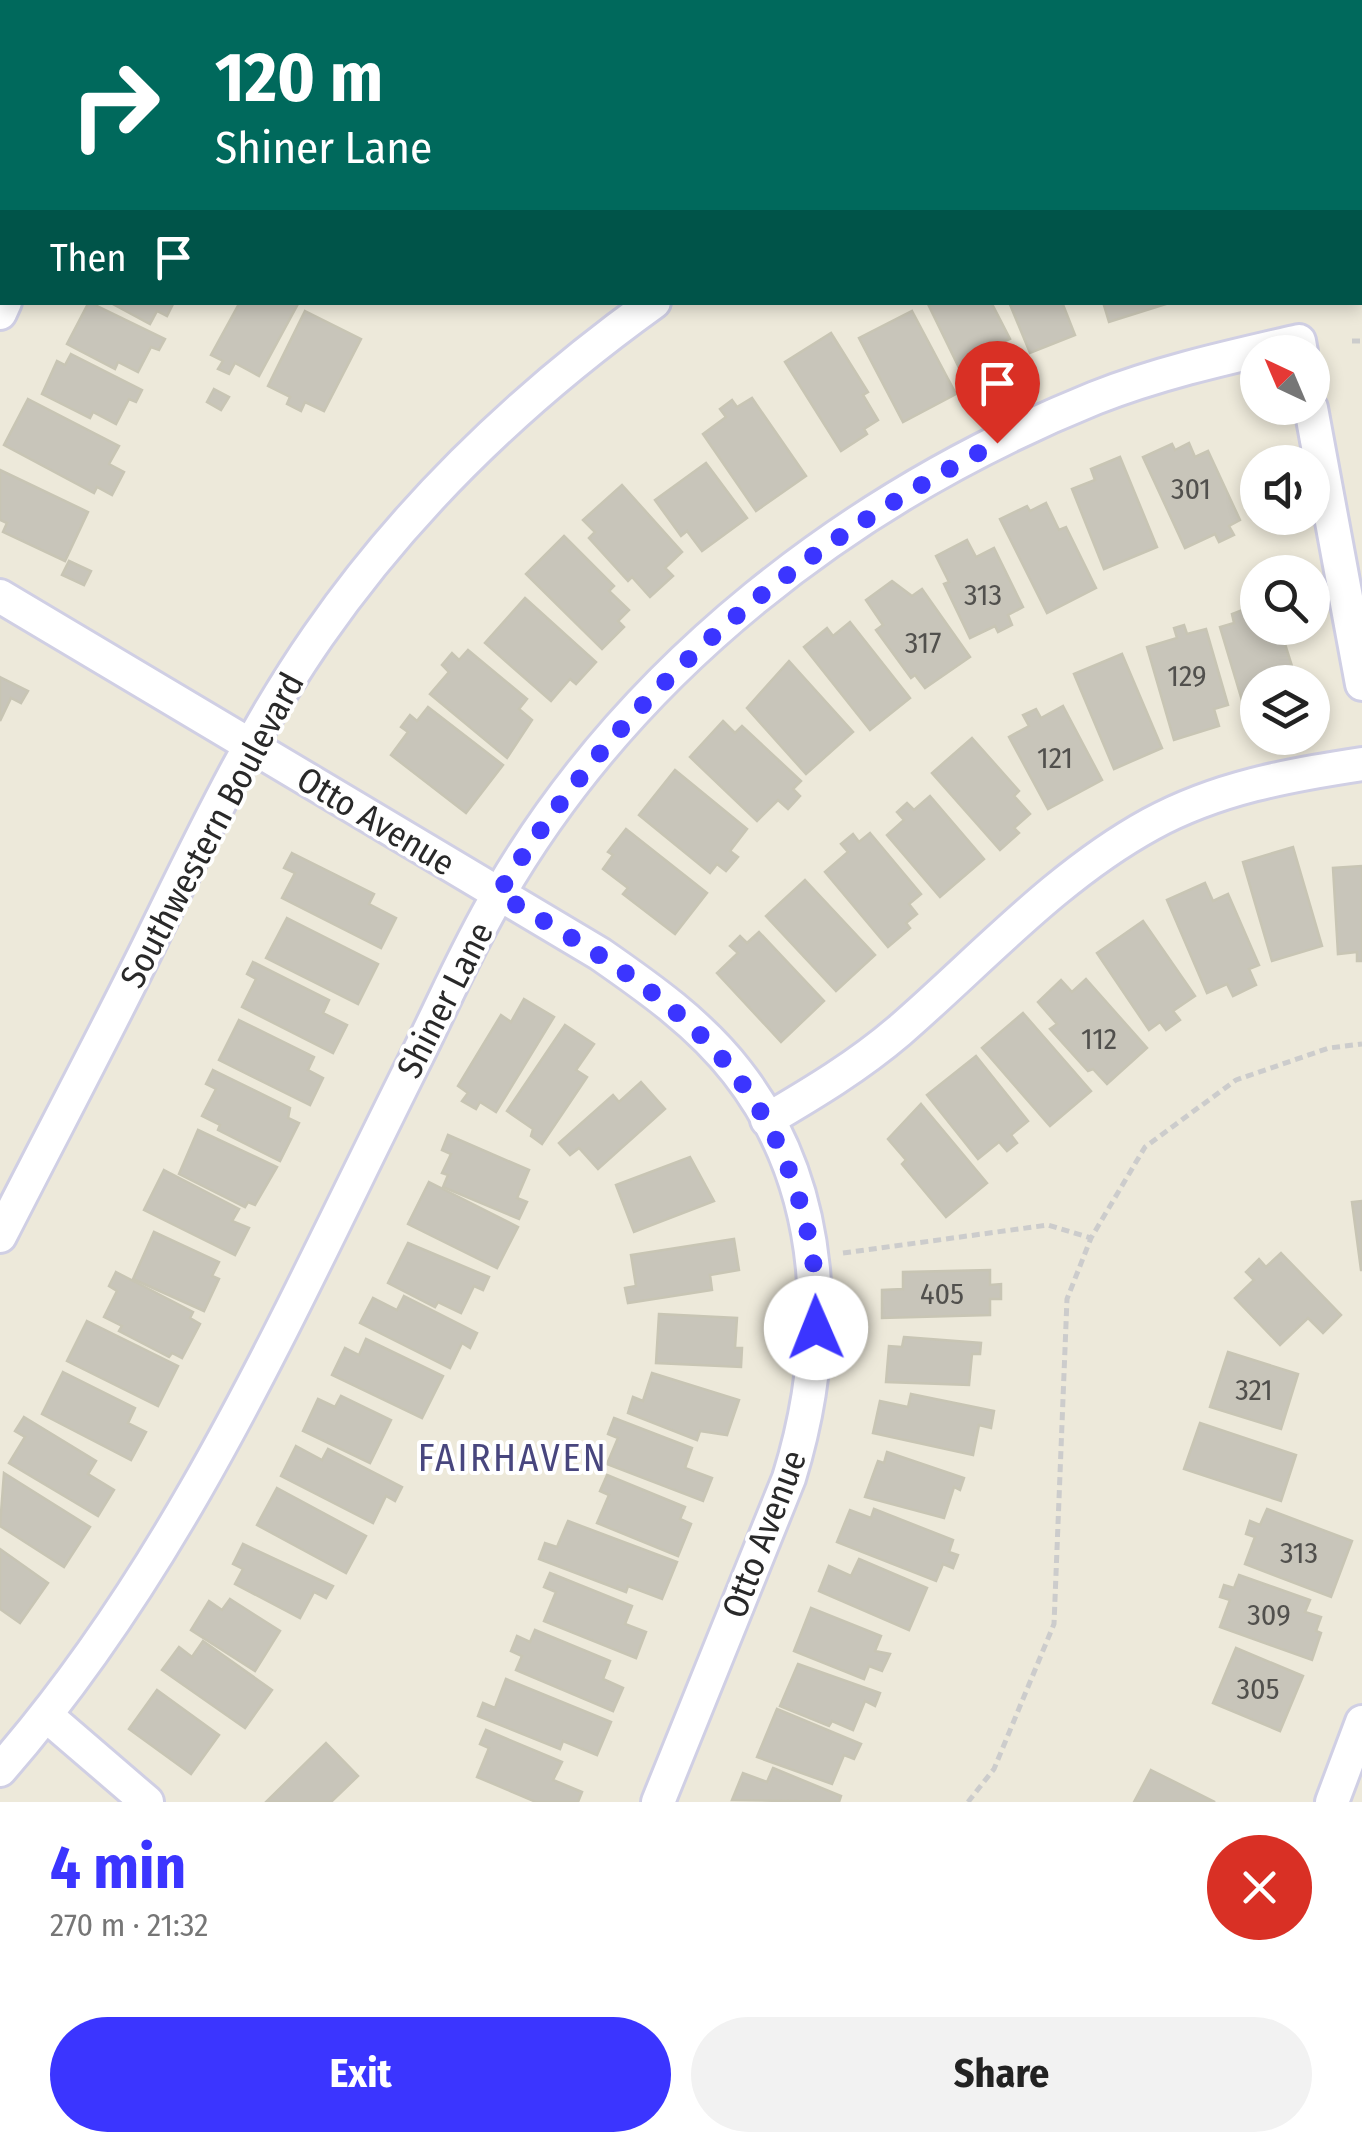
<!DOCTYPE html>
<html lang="en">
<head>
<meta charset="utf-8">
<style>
  body { margin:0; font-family:"Fira Sans Condensed",sans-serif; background:#f2f2f2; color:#222; height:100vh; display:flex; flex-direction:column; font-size:38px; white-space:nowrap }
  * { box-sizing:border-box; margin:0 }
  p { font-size:32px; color:#767676 }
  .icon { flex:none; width:55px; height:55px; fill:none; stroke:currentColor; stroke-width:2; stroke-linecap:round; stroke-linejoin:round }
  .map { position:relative; height:1802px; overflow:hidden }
  .drawer { display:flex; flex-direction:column; background:#fff; flex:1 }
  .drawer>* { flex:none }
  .top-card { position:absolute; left:0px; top:0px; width:1362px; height:305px; box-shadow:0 5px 15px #0003; background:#00695c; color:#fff; overflow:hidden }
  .needle { width:65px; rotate:316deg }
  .fabs { position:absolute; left:1240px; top:335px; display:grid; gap:20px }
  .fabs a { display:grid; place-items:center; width:90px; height:90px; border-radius:50%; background:#fff; box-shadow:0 5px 15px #0003; font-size:50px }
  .pin { position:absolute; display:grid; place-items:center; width:85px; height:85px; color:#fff; margin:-102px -42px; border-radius:50% 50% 50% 0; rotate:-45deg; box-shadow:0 0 10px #0007 }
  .pin .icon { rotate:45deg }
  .me { position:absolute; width:110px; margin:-55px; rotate:359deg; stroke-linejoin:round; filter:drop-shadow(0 0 8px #0008) }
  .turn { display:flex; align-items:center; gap:35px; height:210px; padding:0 50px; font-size:45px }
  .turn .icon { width:130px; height:130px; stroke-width:2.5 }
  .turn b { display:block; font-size:70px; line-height:85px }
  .then { display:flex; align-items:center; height:95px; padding:0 50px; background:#0003; gap:20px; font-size:38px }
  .round { display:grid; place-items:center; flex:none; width:105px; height:105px; border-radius:52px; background:#f2f2f2 }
  .summary { display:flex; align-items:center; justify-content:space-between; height:170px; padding:0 50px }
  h1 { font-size:60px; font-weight:700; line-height:75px; color:#3b35ff }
  .button { display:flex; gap:20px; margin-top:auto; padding:20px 50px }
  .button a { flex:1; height:115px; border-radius:60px; background:#3b35ff; color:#fff; font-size:40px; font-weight:700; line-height:115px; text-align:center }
  .button a+a { background:#f2f2f2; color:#222 }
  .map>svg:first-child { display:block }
</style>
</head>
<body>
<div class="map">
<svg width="1362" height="1802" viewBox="0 0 1362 1802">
  <rect width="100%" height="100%" fill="#ede9da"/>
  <g fill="#c8c5ba" stroke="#c8c5b4" stroke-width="2.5">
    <polygon points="0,0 52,0 2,2 2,27"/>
    <polygon points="592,0 671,0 589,2"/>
    <polygon points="89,302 165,339 159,350 151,347 138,372 118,362 115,369 67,344"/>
    <polygon points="109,302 174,302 167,316 157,311 150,324"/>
    <polygon points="240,302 299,302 259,376 235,363 229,374 218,369 223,361 211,355"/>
    <polygon points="927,302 991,302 1010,339 996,345 1003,359 964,378"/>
    <polygon points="1009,302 1062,302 1075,335 1030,353"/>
    <polygon points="1103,302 1165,302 1166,304 1109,322"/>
    <polygon points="305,311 361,339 324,411 305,402 301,411 287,404 290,397 268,386"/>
    <polygon points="912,311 956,394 903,422 859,338"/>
    <polygon points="831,333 868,392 863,395 878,420 864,429 867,434 841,451 785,362"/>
    <polygon points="71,354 142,390 136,402 129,399 116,424 93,412 90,418 42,394 57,361 65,365"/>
    <polygon points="214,389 229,397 221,410 207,402"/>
    <polygon points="752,398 806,476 756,511 703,434 726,417 720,409 732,400 737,407"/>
    <polygon points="28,399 119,446 109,464 124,472 112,495 97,487 94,493 4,445"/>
    <polygon points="1189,443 1195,457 1208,451 1240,520 1229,526 1234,535 1219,542 1215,534 1185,548 1143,457 1172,444 1175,450"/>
    <polygon points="1120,457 1157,547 1104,569 1072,489 1095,480 1091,469"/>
    <polygon points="706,463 747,518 702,551 687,531 681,536 655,500"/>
    <polygon points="0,470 88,512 65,561 3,532 7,523 0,520"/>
    <polygon points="622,485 682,552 665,568 673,576 650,597 632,577 628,581 589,538 595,532 583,520"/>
    <polygon points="1046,503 1059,530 1066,527 1096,588 1047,613 1000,519 1027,506 1030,511"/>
    <polygon points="564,536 614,586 609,591 629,610 618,621 624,627 602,649 526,574"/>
    <polygon points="967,540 976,557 994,548 1023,607 1008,615 1012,625 998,632 995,626 970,638 944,584 949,582 936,556"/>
    <polygon points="69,561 91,571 84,585 62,575"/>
    <polygon points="892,581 912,596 922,589 970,657 925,688 915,675 911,678 876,630 883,625 866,600"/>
    <polygon points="525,598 596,662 576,684 570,679 551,701 485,643"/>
    <polygon points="1248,608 1252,621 1258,619 1258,628 1280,628 1297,682 1258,682 1258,714 1247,717 1220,627 1234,623 1232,614"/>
    <polygon points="850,622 910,698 870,730 804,647 827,628 833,636"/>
    <polygon points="1184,625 1187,634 1206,629 1228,705 1214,709 1219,726 1174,740 1147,647 1177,638 1174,628"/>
    <polygon points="468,650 527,699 519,709 532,720 507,758 430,694 449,672 442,665 452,653 459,660"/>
    <polygon points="1122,654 1162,748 1114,769 1074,674"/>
    <polygon points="789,661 853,732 806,774 747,708"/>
    <polygon points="0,677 28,691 21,703 11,698 0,721"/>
    <polygon points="1063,706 1102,780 1048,809 1009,737 1029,726 1023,715 1036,709 1041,718"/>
    <polygon points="428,707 503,765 466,813 391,755 408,732 401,727 410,715 417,721"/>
    <polygon points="723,721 735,733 742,726 801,781 793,789 800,796 788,809 778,800 757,821 690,757"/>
    <polygon points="972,738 1019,791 1014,796 1030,814 1014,828 1019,833 1000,850 932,773"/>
    <polygon points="675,770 747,829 730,851 738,857 726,871 717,864 710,873 639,815"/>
    <polygon points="930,796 984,859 940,897 887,835 904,820 897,812 907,803 914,810"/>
    <polygon points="626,829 707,893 675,934 623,894 628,888 603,869 613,855 608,852"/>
    <polygon points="870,833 921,894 909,904 917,914 906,923 910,928 888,947 825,872 848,852 841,844 853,834 859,842"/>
    <polygon points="1293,847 1322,946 1272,961 1243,862"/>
    <polygon points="292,853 374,894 369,904 396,918 381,948 282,898 295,873 284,868"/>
    <polygon points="1362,866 1362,961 1357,961 1357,952 1338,954 1333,868"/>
    <polygon points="805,880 875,955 836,991 766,916"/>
    <polygon points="1205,883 1213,901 1228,894 1259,965 1249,969 1256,985 1233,996 1227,984 1207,993 1167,900"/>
    <polygon points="287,918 378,964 358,1004 266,958"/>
    <polygon points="1143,921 1195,996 1173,1011 1180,1020 1166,1030 1160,1022 1149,1030 1097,953"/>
    <polygon points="759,932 824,1001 781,1042 717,973 738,953 730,946 740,936 747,943"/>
    <polygon points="253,962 329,1000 323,1013 347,1025 333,1053 242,1007 256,979 247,974"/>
    <polygon points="1086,979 1147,1048 1107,1084 1093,1069 1088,1071 1050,1029 1057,1024 1038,1002 1061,980 1072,992"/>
    <polygon points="524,999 554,1017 496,1112 480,1102 476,1109 462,1101 468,1093 458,1086 501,1015 511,1022"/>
    <polygon points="1023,1013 1091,1091 1050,1126 982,1048"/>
    <polygon points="239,1020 314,1057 308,1070 323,1078 310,1105 219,1060"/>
    <polygon points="565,1025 594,1044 576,1070 587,1077 542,1144 531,1136 533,1129 507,1111"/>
    <polygon points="976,1056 1028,1121 1011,1135 1017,1143 1007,1151 999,1142 978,1159 927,1095"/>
    <polygon points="213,1070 290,1108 288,1118 299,1123 280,1161 218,1130 220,1125 202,1116 216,1089 206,1084"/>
    <polygon points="641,1082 665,1109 598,1169 579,1148 570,1155 559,1143 613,1095 619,1102"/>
    <polygon points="921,1104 987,1183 946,1217 902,1164 906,1160 888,1139"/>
    <polygon points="198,1130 277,1167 255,1205 248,1202 245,1207 179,1174"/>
    <polygon points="448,1135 529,1170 517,1198 527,1202 519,1219 443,1187 448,1175 442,1173 451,1154 442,1150"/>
    <polygon points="690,1157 714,1201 634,1232 616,1185"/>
    <polygon points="164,1170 239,1209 232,1221 249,1228 235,1255 144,1210"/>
    <polygon points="429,1182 518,1227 497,1268 408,1224"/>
    <polygon points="1362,1201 1362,1270 1361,1270 1352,1202"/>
    <polygon points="154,1232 219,1262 212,1276 219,1279 204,1311 133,1279"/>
    <polygon points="734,1239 739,1270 710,1275 712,1290 628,1303 625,1288 636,1286 631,1255"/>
    <polygon points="408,1243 489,1277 483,1290 474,1286 461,1313 438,1302 435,1307 388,1283"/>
    <polygon points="1281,1253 1341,1315 1323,1333 1308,1318 1280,1345 1235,1298 1254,1280 1246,1272 1259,1259 1266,1267"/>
    <polygon points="990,1270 990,1285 1001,1284 1001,1299 990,1299 990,1315 882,1318 882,1290 903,1289 903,1272"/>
    <polygon points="116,1272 193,1312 190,1318 200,1324 182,1358 172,1353 169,1357 119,1331 122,1326 104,1317 117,1291 109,1286"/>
    <polygon points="404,1296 477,1333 470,1348 462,1343 450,1368 360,1323 373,1298 397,1310"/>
    <polygon points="659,1314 737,1318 735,1348 742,1348 741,1367 656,1363"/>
    <polygon points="87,1321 178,1366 158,1406 67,1361"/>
    <polygon points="904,1337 981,1343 980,1354 972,1354 969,1385 886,1382 889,1346 902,1347"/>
    <polygon points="366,1339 443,1376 422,1418 332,1375 345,1348 359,1355"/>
    <polygon points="1228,1352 1298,1374 1281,1429 1210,1407"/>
    <polygon points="63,1372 135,1408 128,1423 146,1432 131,1460 42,1414"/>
    <polygon points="652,1373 739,1400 727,1435 700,1431 697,1440 628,1413 633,1397 643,1401"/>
    <polygon points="911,1394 994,1411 991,1428 979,1425 973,1455 873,1433 880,1401 908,1407"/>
    <polygon points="341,1396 391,1420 370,1463 303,1431 318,1399 335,1407"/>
    <polygon points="24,1417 96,1461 88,1474 114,1490 98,1516 9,1463 25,1437 15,1431"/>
    <polygon points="614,1418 692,1448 685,1468 712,1478 703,1501 607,1464 618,1438 608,1434"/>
    <polygon points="1200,1423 1296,1455 1281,1501 1184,1469"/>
    <polygon points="296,1446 322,1460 328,1449 402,1487 395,1501 386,1496 373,1523 281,1476"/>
    <polygon points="887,1452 964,1478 960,1490 954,1487 944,1518 865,1497 878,1461 884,1463"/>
    <polygon points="4,1473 90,1527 64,1567 0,1526"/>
    <polygon points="607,1475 685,1507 680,1519 691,1524 678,1556 597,1523 609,1495 600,1491"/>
    <polygon points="277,1488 366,1536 346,1573 257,1525"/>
    <polygon points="874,1509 953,1540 949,1552 958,1555 953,1568 943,1564 936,1581 837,1542 850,1510 871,1518"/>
    <polygon points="1267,1509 1352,1541 1331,1597 1245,1564 1255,1537 1246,1534 1250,1521 1260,1525"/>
    <polygon points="568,1521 677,1562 662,1599 628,1586 626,1592 539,1559 545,1543 557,1547"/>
    <polygon points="243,1544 333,1586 326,1598 314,1592 300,1618 235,1584 243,1569 233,1564"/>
    <polygon points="0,1549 48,1583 20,1623 0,1609"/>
    <polygon points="859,1559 927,1588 909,1630 819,1591 829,1566 851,1576"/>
    <polygon points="550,1573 632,1606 625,1624 646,1632 636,1658 544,1621 556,1592 544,1587"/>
    <polygon points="1239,1575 1310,1600 1305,1612 1321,1617 1316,1631 1321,1633 1312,1660 1220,1627 1230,1600 1220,1597 1224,1585 1234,1588"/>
    <polygon points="230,1599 280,1631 255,1671 191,1630 209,1601 222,1610"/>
    <polygon points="811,1608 881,1636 875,1651 890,1654 882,1671 869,1666 864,1679 794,1651"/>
    <polygon points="535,1630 610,1661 603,1679 623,1688 613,1711 516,1670 522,1656 511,1651 517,1636 530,1642"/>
    <polygon points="203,1641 272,1690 245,1728 162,1670 179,1647 192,1657"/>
    <polygon points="1236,1648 1303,1676 1280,1731 1213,1703"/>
    <polygon points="798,1664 880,1693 875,1706 865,1701 853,1730 832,1721 829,1726 780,1706"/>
    <polygon points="506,1679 611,1722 597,1755 563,1741 560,1749 478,1716 483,1703 495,1708"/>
    <polygon points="157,1690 219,1735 191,1774 129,1729"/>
    <polygon points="777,1709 861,1744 854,1759 844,1755 832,1784 757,1757"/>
    <polygon points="486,1730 562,1762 553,1780 582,1792 578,1802 536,1802 477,1777 489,1748 480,1744"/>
    <polygon points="326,1743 358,1776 331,1802 266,1802"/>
    <polygon points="773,1768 841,1796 839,1802 732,1800 743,1773 767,1782"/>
    <polygon points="1151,1770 1215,1802 1134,1802"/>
  </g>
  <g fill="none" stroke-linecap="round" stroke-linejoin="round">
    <g stroke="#d0cfe4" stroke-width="38">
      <g id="minor">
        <polyline points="289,0 291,2"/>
        <polyline points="1132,0 1133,2"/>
        <polyline points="154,2 155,0"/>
        <polyline points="1360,32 1362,32"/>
        <polyline points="0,313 5,302"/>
        <polyline points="1311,408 1362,684"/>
        <path d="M0 596 600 954C649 988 700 1024 737 1072 828 1188 831 1343 789 1478L658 1802"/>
        <path d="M767 1120C813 1093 858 1066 899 1031 981 960 1056 876 1151 824 1217 788 1289 775 1362 764"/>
        <path d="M0 1236C49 1140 100 1044 148 947 200 841 250 734 318 636 408 506 526 394 654 302"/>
        <polyline points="47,1716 147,1802"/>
        <path d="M0 1770C183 1561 293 1302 417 1056 444 1002 468 946 499 894 631 666 853 496 1095 398 1161 372 1230 357 1299 341L1301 352"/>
        <polyline points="1332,1802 1362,1722"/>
      </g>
    </g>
    <g stroke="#ccc" stroke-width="5" stroke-dasharray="8 5" stroke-linecap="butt">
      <polyline points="1352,341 1362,341"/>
      <polyline points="843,1253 1048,1225 1091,1238"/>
      <polyline points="968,1802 994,1769 1054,1624 1067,1299 1091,1238 1145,1147 1236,1080 1329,1048 1362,1044"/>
    </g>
    <use href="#minor" stroke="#fff" stroke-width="32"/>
  </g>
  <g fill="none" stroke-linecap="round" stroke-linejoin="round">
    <path stroke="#3b35ff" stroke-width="18" stroke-dasharray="0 32.4" d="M816 1328C819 1282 811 1237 797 1193 748 1039 630 971 498 894 627 689 784 555 997 443"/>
  </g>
  <g text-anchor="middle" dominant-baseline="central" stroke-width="8" stroke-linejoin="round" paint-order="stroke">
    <g font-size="30" fill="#51504d">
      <text x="1191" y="489">301</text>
      <text x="983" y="595">313</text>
      <text x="923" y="643">317</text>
      <text x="1187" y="676">129</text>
      <text x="1055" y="758">121</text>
      <text x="1099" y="1039">112</text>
      <text x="942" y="1294">405</text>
      <text x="1254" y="1390">321</text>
      <text x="1299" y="1553">313</text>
      <text x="1269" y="1615">309</text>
      <text x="1258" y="1689">305</text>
    </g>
    <g font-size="35" fill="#292929" stroke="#fff">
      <text transform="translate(376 821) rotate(31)">Otto Avenue</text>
      <text transform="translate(212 830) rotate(-62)">Southwestern Boulevard</text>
      <text transform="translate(445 1000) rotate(-63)">Shiner Lane</text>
      <text transform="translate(764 1534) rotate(-69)">Otto Avenue</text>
    </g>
    <g font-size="38" letter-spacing="2.5" fill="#48467e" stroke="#fff">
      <text x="513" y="1458">FAIRHAVEN</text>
    </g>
  </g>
</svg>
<div class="fabs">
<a><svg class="needle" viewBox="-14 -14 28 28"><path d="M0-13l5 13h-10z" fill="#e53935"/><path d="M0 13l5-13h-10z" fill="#767676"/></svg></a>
<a><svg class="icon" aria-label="sound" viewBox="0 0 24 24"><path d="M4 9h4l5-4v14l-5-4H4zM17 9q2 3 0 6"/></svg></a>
<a><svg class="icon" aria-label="search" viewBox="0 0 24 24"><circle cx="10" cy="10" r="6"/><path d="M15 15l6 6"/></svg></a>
<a><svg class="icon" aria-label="layers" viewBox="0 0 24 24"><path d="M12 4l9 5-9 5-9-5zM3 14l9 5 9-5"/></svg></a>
</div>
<div class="pin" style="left:997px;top:443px;background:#d93025"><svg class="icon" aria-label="arrive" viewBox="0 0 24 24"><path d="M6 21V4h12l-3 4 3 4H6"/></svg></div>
<svg class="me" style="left:816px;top:1328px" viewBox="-20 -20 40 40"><circle r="19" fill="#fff"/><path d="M0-13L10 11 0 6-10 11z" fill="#3b35ff"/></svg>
<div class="top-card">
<div class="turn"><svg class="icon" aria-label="right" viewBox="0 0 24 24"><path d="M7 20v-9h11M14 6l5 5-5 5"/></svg><div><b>120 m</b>Shiner Lane</div></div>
<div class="then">Then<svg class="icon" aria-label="arrive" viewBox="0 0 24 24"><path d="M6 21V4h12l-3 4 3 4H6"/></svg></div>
</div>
</div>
<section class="drawer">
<div class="summary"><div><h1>4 min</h1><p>270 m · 21:32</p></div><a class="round" style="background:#d93025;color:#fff"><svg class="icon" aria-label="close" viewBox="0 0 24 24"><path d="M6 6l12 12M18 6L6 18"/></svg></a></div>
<div class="button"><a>Exit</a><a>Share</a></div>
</section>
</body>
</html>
